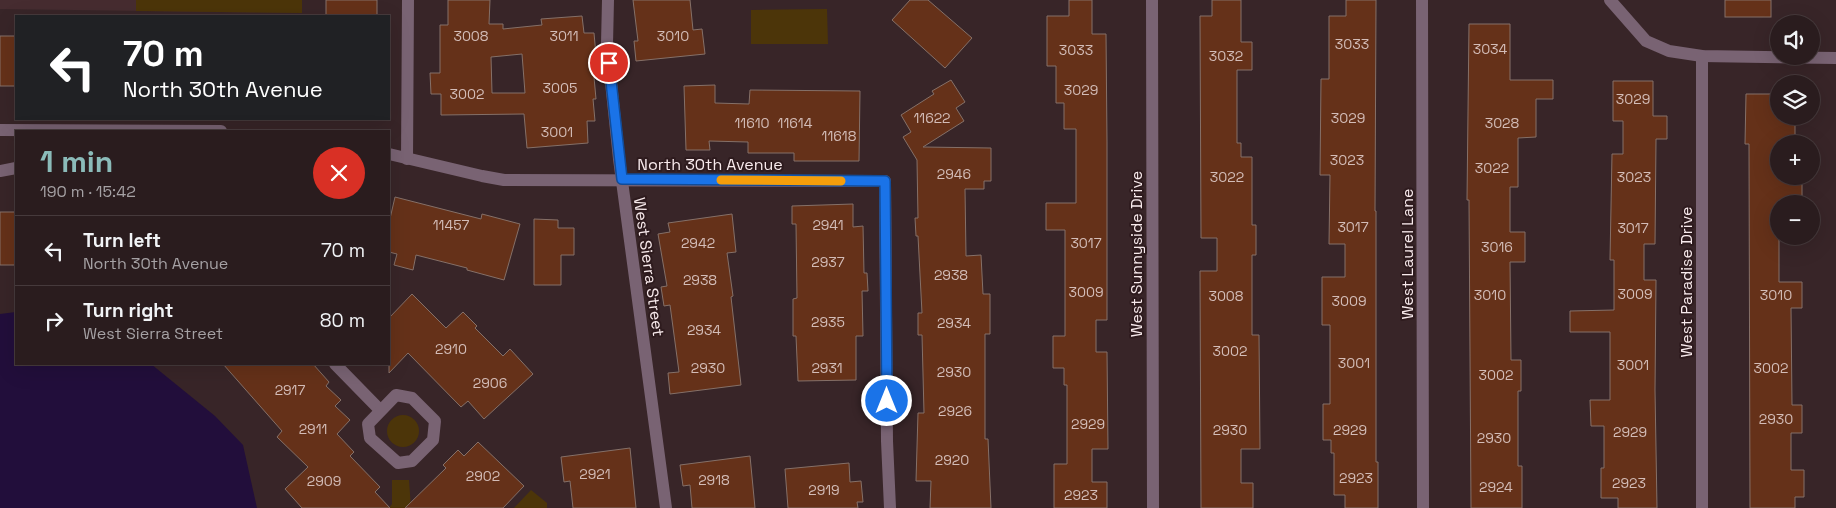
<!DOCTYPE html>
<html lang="en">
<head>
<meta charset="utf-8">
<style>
  body { margin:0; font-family:"Space Grotesk",sans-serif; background:#322527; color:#f1f3f6; height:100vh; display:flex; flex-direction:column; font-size:19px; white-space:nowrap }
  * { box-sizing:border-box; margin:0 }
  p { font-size:16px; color:#a5a1a4 }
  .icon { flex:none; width:28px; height:28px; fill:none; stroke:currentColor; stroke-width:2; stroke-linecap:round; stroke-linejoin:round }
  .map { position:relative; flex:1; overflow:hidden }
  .sheet { position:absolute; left:15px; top:130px; width:375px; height:235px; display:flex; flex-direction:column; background:#2a1c1e; border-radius:0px; box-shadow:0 5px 20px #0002,0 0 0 1px #463a3c }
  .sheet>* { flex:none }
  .banner { position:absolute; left:15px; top:15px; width:375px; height:105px; border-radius:0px; box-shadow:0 5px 20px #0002,0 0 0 1px #463a3c; background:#202124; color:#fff; overflow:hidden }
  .fabs { position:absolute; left:1770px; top:15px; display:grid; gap:10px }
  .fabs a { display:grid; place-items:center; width:50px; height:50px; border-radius:50%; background:#2a1c1e; box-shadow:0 5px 20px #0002,0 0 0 1px #463a3c; font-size:25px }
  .pin { position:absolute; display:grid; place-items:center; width:42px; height:42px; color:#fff; margin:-21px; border:2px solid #fff; border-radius:50%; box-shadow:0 1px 5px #0007 }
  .me { position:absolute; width:55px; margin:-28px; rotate:0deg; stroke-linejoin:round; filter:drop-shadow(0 0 4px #0008) }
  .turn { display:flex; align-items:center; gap:18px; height:105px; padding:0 25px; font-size:22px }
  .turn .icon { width:65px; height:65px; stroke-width:2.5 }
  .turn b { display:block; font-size:35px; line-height:42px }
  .round { display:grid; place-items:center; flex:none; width:52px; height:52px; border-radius:26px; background:#322527 }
  .overview { display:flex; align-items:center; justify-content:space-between; height:85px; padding:0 25px }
  h1 { font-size:30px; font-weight:600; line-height:38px; color:#8bbbb9 }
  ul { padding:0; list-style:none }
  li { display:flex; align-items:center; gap:15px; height:70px; padding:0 25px; border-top:1px solid #463a3c }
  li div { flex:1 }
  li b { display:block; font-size:19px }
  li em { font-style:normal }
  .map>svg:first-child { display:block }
</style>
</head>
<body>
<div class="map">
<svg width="1836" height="508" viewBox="0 0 1836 508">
  <rect width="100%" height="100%" fill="#382528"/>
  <polygon fill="#462c30" points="0,0 302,0 302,13 0,9"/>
  <g fill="#4c3509">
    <polygon points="136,0 302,0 302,13 136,11"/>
    <polygon points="827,9 828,44 751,44 751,10"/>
    <circle cx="403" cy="431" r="16"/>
    <polygon points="392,480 409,480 411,508 389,508 392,504"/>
    <polygon points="531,490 547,503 547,508 514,508"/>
  </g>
  <polygon fill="#220e3b" points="16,312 16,364 151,364 215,416 243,445 257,508 0,508 0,314"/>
  <g fill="#653119" stroke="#857068" fill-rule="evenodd">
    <rect x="326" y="0" width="51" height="16"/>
    <path d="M448 0H490L489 24H503V29L542 25 541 19 582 16 584 33H594L596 55H592L596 99H593L595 121H587L588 143 527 148 524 114 441 115V94H431L430 73H440V25H448ZM522 54 525 93H492L491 57Z"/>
    <polygon points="633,0 690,0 693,30 702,29 705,54 636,61 634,41 638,41"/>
    <polygon points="910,0 928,0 972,38 945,68 892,20"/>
    <polygon points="1069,0 1092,0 1092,34 1106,34 1107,142 1107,320 1096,320 1096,352 1107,352 1108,449 1092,449 1092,482 1107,482 1107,508 1054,508 1054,464 1067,464 1067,385 1064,385 1064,368 1053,368 1053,336 1065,336 1065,230 1046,230 1046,203 1076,203 1076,129 1064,129 1064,103 1056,103 1056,66 1047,66 1047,16 1069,16"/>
    <polygon points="1212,0 1241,0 1241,42 1252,42 1252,70 1237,70 1237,143 1241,143 1241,157 1252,157 1252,225 1256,225 1256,255 1252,255 1252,335 1259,335 1260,449 1241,449 1241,483 1253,483 1253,508 1201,508 1200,271 1217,271 1217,238 1201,238 1200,16 1212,16"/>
    <polygon points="1346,0 1376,0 1375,211 1376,211 1376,462 1378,462 1378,508 1345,508 1345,495 1334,495 1334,453 1331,453 1331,440 1323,440 1323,404 1330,404 1330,325 1322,325 1322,277 1345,277 1345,244 1329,244 1330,175 1320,175 1321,79 1329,79 1329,16 1346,16"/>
    <rect x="1725" y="0" width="46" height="17"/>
    <polygon points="1469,24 1510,24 1510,80 1553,80 1553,99 1536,99 1536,137 1518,138 1518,187 1510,187 1510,232 1525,232 1525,262 1510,262 1511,360 1521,360 1521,391 1518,391 1518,466 1522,466 1522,508 1471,508 1469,200 1467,200"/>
    <rect x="0" y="36" width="16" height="50"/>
    <polygon points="951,80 965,102 956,108 964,121 923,147 991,148 991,181 984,181 984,189 965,189 966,256 981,255 983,294 990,294 990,334 985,334 985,439 988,439 991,508 930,508 931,481 916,481 918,413 924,413 922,335 918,335 918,313 922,313 918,236 916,236 915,218 918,218 917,160 903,137 911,132 901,115 934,94 932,91"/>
    <polygon points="1613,81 1653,81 1653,116 1667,116 1667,139 1656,139 1655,244 1644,244 1644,280 1656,280 1655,390 1657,508 1618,508 1618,498 1601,498 1601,468 1604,468 1604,426 1591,426 1590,400 1610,400 1610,332 1570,332 1570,311 1614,310 1614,260 1610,260 1612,154 1623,154 1623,121 1613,121"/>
    <polygon points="715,85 715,103 749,104 750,90 860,91 859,161 794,161 794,153 748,153 748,142 709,141 710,150 686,150 684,86"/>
    <polygon points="1746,94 1779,94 1779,116 1795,116 1795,144 1779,144 1779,176 1802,176 1802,204 1779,204 1779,282 1802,282 1802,308 1791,308 1792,405 1802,405 1802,433 1791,433 1791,470 1804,470 1804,497 1795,497 1795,508 1750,508 1749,144 1745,144"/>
    <polygon points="395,197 481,219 482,214 520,224 504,280 467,270 467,268 416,255 413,270 394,265 397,254 389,252 389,223"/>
    <polygon points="853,204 853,227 863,226 864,273 867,273 868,291 862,291 863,336 856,336 856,380 798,381 796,336 793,336 793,299 797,298 796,224 792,224 792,206"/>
    <rect x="0" y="212" width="16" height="53"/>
    <polygon points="732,214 736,252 727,253 733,296 731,297 741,385 670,394 668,373 679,372 670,305 664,306 661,287 667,286 658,234 670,232 668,223"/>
    <polygon points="534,219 558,220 558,228 574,228 574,255 561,255 561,285 534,285"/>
    <polygon points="412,294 446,328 463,312 477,326 475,328 503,356 510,349 533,374 484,419 468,401 461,407 408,353 389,373 389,318"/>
    <polygon points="223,364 313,364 329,382 326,386 341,400 335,406 350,420 337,434 354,452 350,456 380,487 375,492 390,508 302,508 285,489 308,467 277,437 282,431"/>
    <polygon points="478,442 524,486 503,508 405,508 446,468 443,465 458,450 464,456"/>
    <polygon points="630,448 636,508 573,508 570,481 564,482 561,457"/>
    <polygon points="750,456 755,508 692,508 690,485 683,486 680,465"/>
    <polygon points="849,463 850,482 861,481 863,502 857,502 858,508 788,508 785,469"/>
  </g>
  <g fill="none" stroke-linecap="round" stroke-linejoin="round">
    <g stroke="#796373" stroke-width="12">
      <polyline points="608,0 607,44 619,159 666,508"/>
      <polyline points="1152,0 1153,508"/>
      <polyline points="1422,0 1423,508"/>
      <polyline points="1610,0 1646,41 1669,51 1702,56 1836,58"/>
      <polyline points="1702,56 1702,508"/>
      <polyline points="0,130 221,131"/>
      <polyline points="389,154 482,176 504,180 885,181 887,441 890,508"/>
      <polyline points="407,159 408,0"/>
      <polyline points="0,171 16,168"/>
      <polyline points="335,364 380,410"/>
      <polygon points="396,395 412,398 435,421 433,440 412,461 398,463 370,438 368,424"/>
    </g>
  </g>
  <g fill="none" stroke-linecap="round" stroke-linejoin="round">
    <g stroke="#114b97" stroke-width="12">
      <polyline id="route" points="609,63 622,179 885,181 887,401"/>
    </g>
    <use href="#route" stroke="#1a73e8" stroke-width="9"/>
    <polyline stroke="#f59e0b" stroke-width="9" points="721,180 841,181"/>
  </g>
  <g text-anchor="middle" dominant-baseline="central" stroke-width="4" stroke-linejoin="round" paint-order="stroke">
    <g font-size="14" fill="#d3bcb7">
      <text x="471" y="36">3008</text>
      <text x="564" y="36">3011</text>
      <text x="673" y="36">3010</text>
      <text x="1352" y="44">3033</text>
      <text x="1490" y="49">3034</text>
      <text x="1076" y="50">3033</text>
      <text x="1226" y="56">3032</text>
      <text x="560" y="88">3005</text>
      <text x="1081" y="90">3029</text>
      <text x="467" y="94">3002</text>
      <text x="1633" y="99">3029</text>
      <text x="932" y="118">11622</text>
      <text x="1348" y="118">3029</text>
      <text x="752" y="123">11610</text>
      <text x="795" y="123">11614</text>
      <text x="1502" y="123">3028</text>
      <text x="557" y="132">3001</text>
      <text x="839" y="136">11618</text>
      <text x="1347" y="160">3023</text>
      <text x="1492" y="168">3022</text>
      <text x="954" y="174">2946</text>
      <text x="1227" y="177">3022</text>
      <text x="1634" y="177">3023</text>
      <text x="451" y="225">11457</text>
      <text x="828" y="225">2941</text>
      <text x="1353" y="227">3017</text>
      <text x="1633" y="228">3017</text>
      <text x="698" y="243">2942</text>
      <text x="1086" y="243">3017</text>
      <text x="1497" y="247">3016</text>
      <text x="828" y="262">2937</text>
      <text x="951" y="275">2938</text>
      <text x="700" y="280">2938</text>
      <text x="1086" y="292">3009</text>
      <text x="1635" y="294">3009</text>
      <text x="1490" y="295">3010</text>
      <text x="1776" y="295">3010</text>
      <text x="1226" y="296">3008</text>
      <text x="1349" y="301">3009</text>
      <text x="828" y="322">2935</text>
      <text x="954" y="323">2934</text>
      <text x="704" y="330">2934</text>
      <text x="451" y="349">2910</text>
      <text x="1230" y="351">3002</text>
      <text x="1354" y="363">3001</text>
      <text x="1633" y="365">3001</text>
      <text x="708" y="368">2930</text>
      <text x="827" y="368">2931</text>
      <text x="1771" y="368">3002</text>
      <text x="954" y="372">2930</text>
      <text x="1496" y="375">3002</text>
      <text x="490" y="383">2906</text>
      <text x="290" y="390">2917</text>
      <text x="955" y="411">2926</text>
      <text x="1776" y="419">2930</text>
      <text x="1088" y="424">2929</text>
      <text x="313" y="429">2911</text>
      <text x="1230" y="430">2930</text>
      <text x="1350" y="430">2929</text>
      <text x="1630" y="432">2929</text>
      <text x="1494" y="438">2930</text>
      <text x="952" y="460">2920</text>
      <text x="595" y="474">2921</text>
      <text x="483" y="476">2902</text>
      <text x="1356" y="478">2923</text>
      <text x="714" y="480">2918</text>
      <text x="324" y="481">2909</text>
      <text x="1629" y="483">2923</text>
      <text x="1496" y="487">2924</text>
      <text x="824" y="490">2919</text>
      <text x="1081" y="495">2923</text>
    </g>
    <g font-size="16" fill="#f8eaec" stroke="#2e1b1e">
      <text x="710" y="164">North 30th Avenue</text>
      <text transform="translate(1136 254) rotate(-90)">West Sunnyside Drive</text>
      <text transform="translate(1407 254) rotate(-90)">West Laurel Lane</text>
      <text transform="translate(649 267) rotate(82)">West Sierra Street</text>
      <text transform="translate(1686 282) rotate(-90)">West Paradise Drive</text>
    </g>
  </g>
</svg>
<div class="fabs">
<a><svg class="icon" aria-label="sound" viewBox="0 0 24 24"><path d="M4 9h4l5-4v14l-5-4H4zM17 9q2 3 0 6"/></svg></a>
<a><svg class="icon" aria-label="layers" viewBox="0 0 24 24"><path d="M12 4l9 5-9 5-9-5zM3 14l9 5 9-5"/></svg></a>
<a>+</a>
<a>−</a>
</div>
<div class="pin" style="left:609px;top:63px;background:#d93025"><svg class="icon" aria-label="arrive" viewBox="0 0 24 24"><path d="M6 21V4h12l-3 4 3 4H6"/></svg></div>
<svg class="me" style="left:887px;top:401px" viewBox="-20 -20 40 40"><circle r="17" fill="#1a73e8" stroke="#fff" stroke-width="3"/><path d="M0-11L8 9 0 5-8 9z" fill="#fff"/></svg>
<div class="banner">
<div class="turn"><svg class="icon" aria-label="left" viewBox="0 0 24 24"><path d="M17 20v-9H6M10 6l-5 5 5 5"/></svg><div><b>70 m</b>North 30th Avenue</div></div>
</div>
<section class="sheet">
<div class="overview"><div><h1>1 min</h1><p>190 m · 15:42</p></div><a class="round" style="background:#d93025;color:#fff"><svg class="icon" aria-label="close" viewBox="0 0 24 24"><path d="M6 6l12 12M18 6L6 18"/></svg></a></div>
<ul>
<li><svg class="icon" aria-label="left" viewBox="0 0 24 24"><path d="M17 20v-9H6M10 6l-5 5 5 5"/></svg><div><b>Turn left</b><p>North 30th Avenue</p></div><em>70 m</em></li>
<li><svg class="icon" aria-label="right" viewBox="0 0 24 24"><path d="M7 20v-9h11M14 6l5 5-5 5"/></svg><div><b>Turn right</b><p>West Sierra Street</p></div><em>80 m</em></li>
</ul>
</section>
</div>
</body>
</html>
